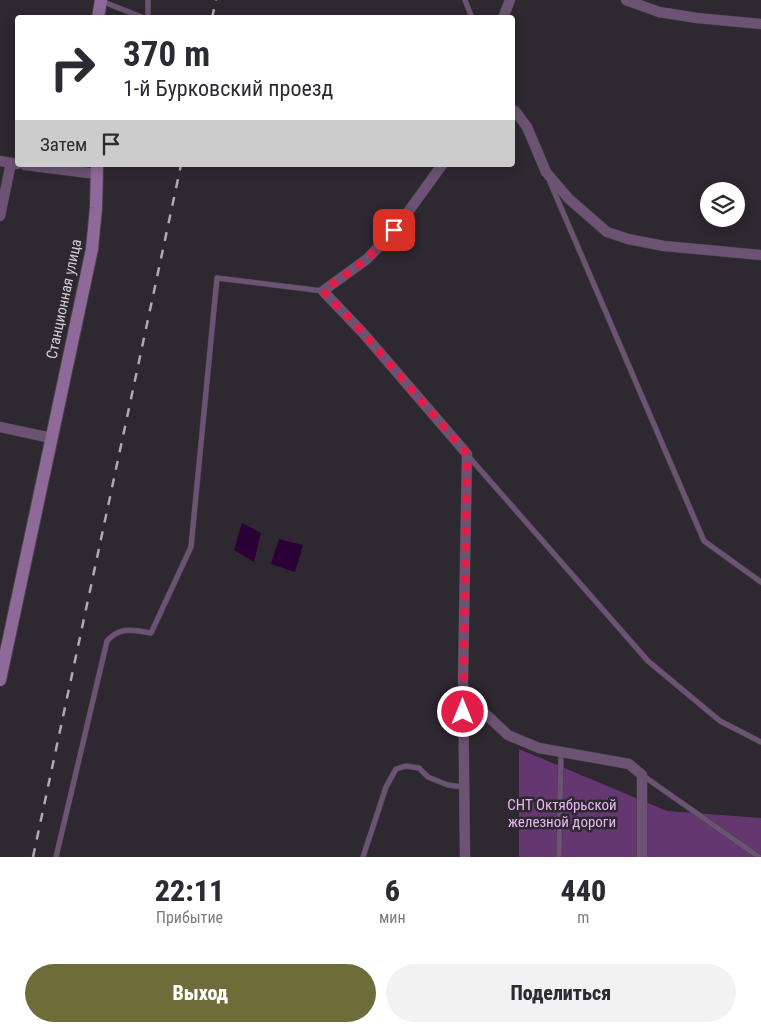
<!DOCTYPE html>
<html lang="ru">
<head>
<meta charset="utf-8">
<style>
  body { margin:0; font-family:"Roboto Condensed",sans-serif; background:#f2f2f3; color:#2b2b33; height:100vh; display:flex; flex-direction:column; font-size:19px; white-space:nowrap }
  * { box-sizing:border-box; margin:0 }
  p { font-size:16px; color:#7c7c81 }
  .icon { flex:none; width:28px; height:28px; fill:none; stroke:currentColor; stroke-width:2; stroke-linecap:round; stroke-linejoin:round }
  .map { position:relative; height:857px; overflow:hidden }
  .sheet { display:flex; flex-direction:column; background:#fff; flex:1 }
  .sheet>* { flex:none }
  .hud { position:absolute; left:15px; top:15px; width:500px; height:152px; border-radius:5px; box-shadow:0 2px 12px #0003; background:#fff; color:#2b2b33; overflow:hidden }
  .controls { position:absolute; left:700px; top:182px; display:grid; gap:10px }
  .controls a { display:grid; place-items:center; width:45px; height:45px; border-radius:50%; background:#fff; box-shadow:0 2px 12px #0003; font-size:25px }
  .pin { position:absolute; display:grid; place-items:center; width:42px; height:42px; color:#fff; margin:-21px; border-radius:10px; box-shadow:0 2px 8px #0006 }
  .me { position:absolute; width:55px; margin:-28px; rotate:0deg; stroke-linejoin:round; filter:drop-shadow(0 0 4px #0008) }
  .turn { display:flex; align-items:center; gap:18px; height:105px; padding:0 25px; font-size:22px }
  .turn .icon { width:65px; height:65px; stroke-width:2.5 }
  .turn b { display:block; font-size:35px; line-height:42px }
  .then { display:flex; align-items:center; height:48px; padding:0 25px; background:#0003; gap:10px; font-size:19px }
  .eta { display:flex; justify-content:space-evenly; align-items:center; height:85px; text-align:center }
  .eta b { font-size:30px; font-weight:800; line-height:35px }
  .cta { display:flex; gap:10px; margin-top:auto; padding:10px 25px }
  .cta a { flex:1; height:58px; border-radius:30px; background:#6e6d39; color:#fff; font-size:20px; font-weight:800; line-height:58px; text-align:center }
  .cta a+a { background:#f2f2f3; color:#2b2b33 }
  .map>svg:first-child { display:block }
</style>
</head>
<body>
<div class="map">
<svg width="761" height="857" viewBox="0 0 761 857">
  <rect width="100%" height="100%" fill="#2e2830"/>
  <polygon fill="#643770" points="519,749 667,811 761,818 761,857 519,857"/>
  <g fill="#2b0036">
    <polygon points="242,523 261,533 254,562 234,550"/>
    <polygon points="279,539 303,545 295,572 271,564"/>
  </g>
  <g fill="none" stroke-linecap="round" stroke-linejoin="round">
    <g stroke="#48434a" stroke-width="6">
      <g id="service">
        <polyline points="465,0 472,18"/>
        <polyline points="101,1 144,18"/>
        <polyline points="148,18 148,0"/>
        <polyline points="550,182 704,541 761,582"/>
        <polyline points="469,457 648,661 720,721 761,742"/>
        <polyline points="642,775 759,857"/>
        <path d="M56 857 107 641C120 626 133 630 151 633L191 547 217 278 323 291"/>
        <polyline points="363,857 386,787 396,769 406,766 419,768 428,777 448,785 463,787"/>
        <polyline points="559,857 561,752"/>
      </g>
    </g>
    <g stroke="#48434a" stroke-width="11">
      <g id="minor">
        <polyline points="626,0 659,12 697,18 761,24"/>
        <polyline points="503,18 510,0"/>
        <polyline points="512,110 515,111 527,127 546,172 569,199 607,232 628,239 664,246 761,255"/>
        <polyline points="0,161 17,164"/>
        <polyline points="25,165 97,174"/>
        <polyline points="442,165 395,230 367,259 323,291 363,333 467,454 463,679 465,857"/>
        <polyline points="0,216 11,163"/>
        <polyline points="0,427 51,438"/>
        <polyline points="463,693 508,735 539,748 629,764 642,775 642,857"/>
      </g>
    </g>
    <g stroke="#48434a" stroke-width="14">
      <g id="secondary">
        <polyline points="98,18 101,0"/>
        <polyline points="0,680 92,249 96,208 97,165"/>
      </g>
    </g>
    <use href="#service" stroke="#6c5373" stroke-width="5"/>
    <use href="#minor" stroke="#6c5373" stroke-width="10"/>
    <use href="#secondary" stroke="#90699b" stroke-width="12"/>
    <g stroke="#b0abb2" stroke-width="2.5" stroke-dasharray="9 9" stroke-linecap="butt">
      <polyline points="212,18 216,0"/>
      <polyline points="33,857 181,165"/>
    </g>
  </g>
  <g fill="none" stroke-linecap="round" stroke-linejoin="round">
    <polyline stroke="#e11d48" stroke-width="9" stroke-dasharray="0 16.2" points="394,230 367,259 323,291 363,333 467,454 463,712"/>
  </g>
  <g text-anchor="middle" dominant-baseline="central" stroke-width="5" stroke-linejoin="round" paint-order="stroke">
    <g font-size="15" fill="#d3cfd5" stroke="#2e2830">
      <text transform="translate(64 299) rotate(-78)">Станционная улица</text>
    </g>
    <g font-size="15" fill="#e7b9f4" stroke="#2e2830">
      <text x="562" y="805">СНТ Октябрьской<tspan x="562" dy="17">железной дороги</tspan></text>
    </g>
  </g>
</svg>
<div class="controls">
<a><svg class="icon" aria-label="layers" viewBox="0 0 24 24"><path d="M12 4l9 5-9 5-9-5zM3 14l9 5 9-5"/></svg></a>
</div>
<div class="pin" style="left:394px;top:230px;background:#d93025"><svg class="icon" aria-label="arrive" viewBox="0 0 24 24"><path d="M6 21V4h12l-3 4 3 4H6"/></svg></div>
<svg class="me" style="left:463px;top:712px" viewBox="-20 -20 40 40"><circle r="17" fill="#e11d48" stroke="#fff" stroke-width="3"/><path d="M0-11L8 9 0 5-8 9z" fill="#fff"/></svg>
<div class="hud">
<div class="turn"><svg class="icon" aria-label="right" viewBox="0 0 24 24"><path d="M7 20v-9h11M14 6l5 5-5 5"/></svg><div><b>370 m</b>1-й Бурковский проезд</div></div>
<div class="then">Затем<svg class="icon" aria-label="arrive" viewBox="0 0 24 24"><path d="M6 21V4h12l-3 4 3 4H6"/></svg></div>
</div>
</div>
<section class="sheet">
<div class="eta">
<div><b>22:11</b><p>Прибытие</p></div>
<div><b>6</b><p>мин</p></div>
<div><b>440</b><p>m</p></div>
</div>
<div class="cta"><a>Выход</a><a>Поделиться</a></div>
</section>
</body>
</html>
